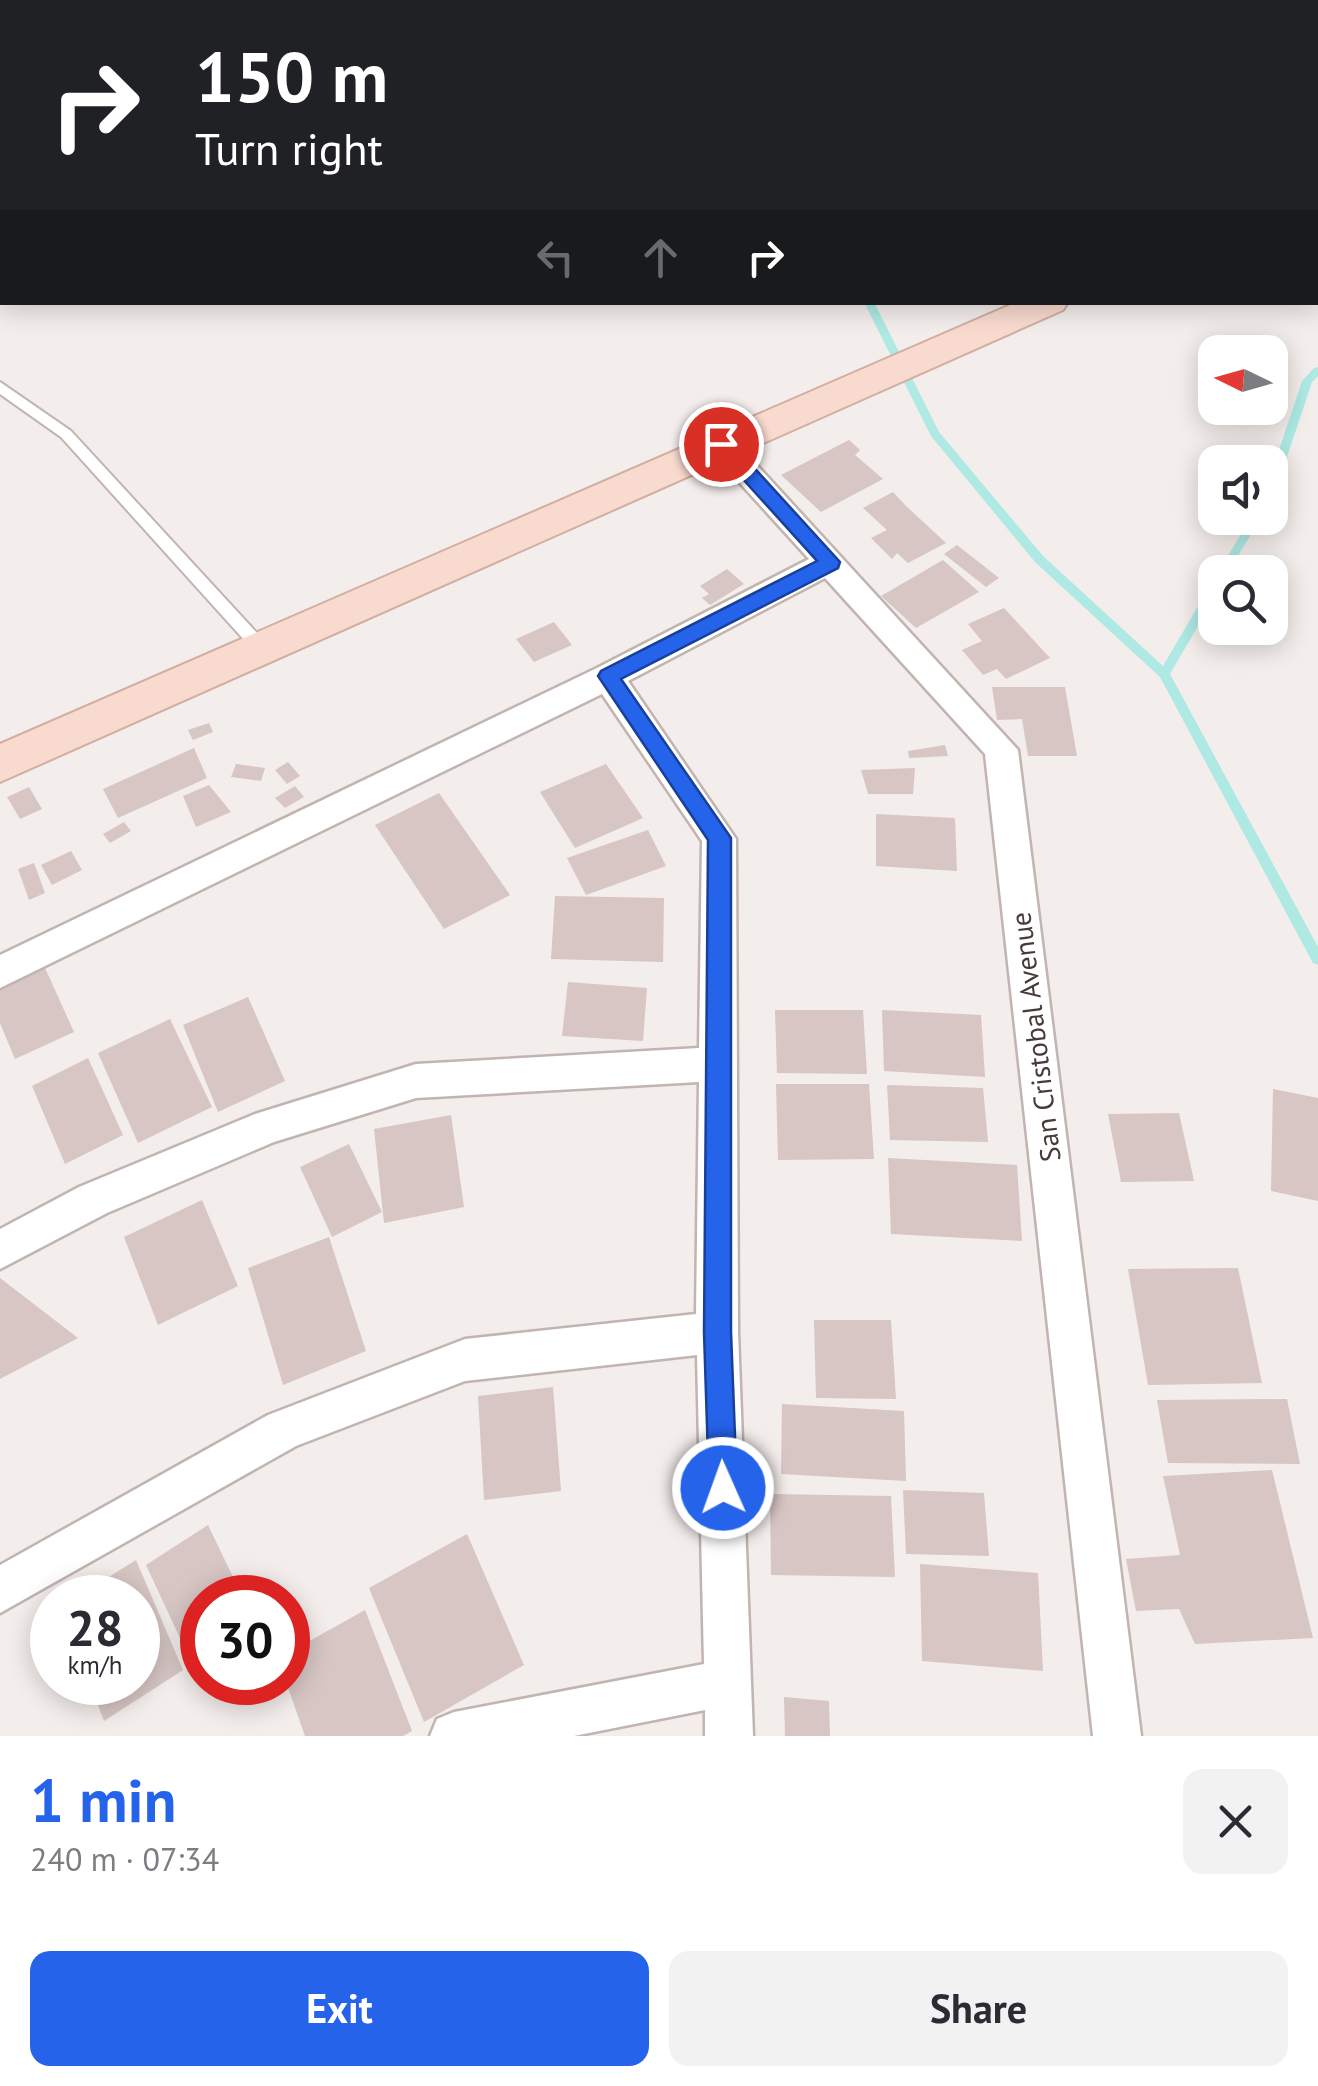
<!DOCTYPE html>
<html lang="en">
<head>
<meta charset="utf-8">
<style>
  body { margin:0; font-family:"PT Sans",sans-serif; background:#f2f2f3; color:#2b2b33; height:100vh; display:flex; flex-direction:column; font-size:38px; white-space:nowrap }
  * { box-sizing:border-box; margin:0 }
  p { font-size:32px; color:#7c7c81 }
  .icon { flex:none; width:55px; height:55px; fill:none; stroke:currentColor; stroke-width:2; stroke-linecap:round; stroke-linejoin:round }
  .map { position:relative; height:1736px; overflow:hidden }
  .details { display:flex; flex-direction:column; background:#fff; flex:1 }
  .details>* { flex:none }
  .hud { position:absolute; left:0px; top:0px; width:1320px; height:305px; box-shadow:0 5px 25px #0003; background:#202124; color:#fff; overflow:hidden }
  .needle { width:65px; rotate:275deg }
  .fabs { position:absolute; left:1198px; top:335px; display:grid; gap:20px }
  .fabs a { display:grid; place-items:center; width:90px; height:90px; border-radius:20px; background:#fff; box-shadow:0 5px 25px #0003; font-size:50px }
  .speed { position:absolute; left:30px; top:1575px; display:flex; gap:20px; font-size:50px; font-weight:700; text-align:center }
  .speed>* { display:grid; place-content:center; width:130px; height:130px; border-radius:50%; background:#fff; box-shadow:0 5px 25px #0003; line-height:1 }
  .speed small { font-size:25px; font-weight:400 }
  .speed .limit { border:15px solid #d22; background:#fff; color:#111 }
  .pin { position:absolute; display:grid; place-items:center; width:85px; height:85px; color:#fff; margin:-42px; border:5px solid #fff; border-radius:50%; box-shadow:0 2px 10px #0007 }
  .me { position:absolute; width:110px; margin:-55px; rotate:358deg; stroke-linejoin:round; filter:drop-shadow(0 0 8px #0008) }
  .turn { display:flex; align-items:center; gap:35px; height:210px; padding:0 30px; font-size:45px }
  .turn .icon { width:130px; height:130px; stroke-width:2.5 }
  .turn b { display:block; font-size:70px; line-height:85px }
  .lanes { display:flex; align-items:center; height:95px; padding:0 30px; background:#0003; justify-content:center; gap:50px; direction:ltr }
  .lanes .off { opacity:.35 }
  .round { display:grid; place-items:center; flex:none; width:105px; height:105px; border-radius:20px; background:#f2f2f3 }
  .overview { display:flex; align-items:center; justify-content:space-between; height:170px; padding:0 30px }
  h1 { font-size:60px; font-weight:700; line-height:75px; color:#2563eb }
  .cta { display:flex; gap:20px; margin-top:auto; padding:20px 30px }
  .cta a { flex:1; height:115px; border-radius:20px; background:#2563eb; color:#fff; font-size:40px; font-weight:700; line-height:115px; text-align:center }
  .cta a+a { background:#f2f2f3; color:#2b2b33 }
  .map>svg:first-child { display:block }
</style>
</head>
<body>
<div class="map">
<svg width="1318" height="1736" viewBox="0 0 1318 1736">
  <rect width="100%" height="100%" fill="#f3edeb"/>
  <g fill="none" stroke-linecap="round" stroke-linejoin="round">
    <g fill="#aee9e4" fill-rule="evenodd">
      <polygon points="483,0 491,0 492,2 484,2"/>
      <polygon points="864,302 874,302 939,432 1043,556 1163,666 1211,584 1215,583 1215,597 1170,674 1318,947 1318,965 1313,963 1160,677 1035,562 931,436"/>
      <polygon points="1318,367 1318,376 1312,382 1275,493 1270,497 1270,477 1302,381 1314,368"/>
      <polygon points="1251,518 1261,518 1228,572 1218,572"/>
    </g>
  </g>
  <g fill="#d7c6c4">
    <polygon points="849,440 860,450 855,455 883,479 821,512 781,475"/>
    <polygon points="893,492 906,506 946,543 908,563 897,553 892,559 871,538 887,530 863,508"/>
    <polygon points="957,545 999,578 986,587 944,554"/>
    <polygon points="943,560 979,592 916,628 881,596"/>
    <polygon points="727,569 744,584 710,605 702,598 709,594 700,586"/>
    <polygon points="1004,608 1050,658 1006,679 997,669 983,675 962,650 982,641 968,624"/>
    <polygon points="554,622 572,645 534,662 516,639"/>
    <polygon points="992,687 1065,687 1077,756 1028,756 1022,719 997,720"/>
    <polygon points="209,723 213,732 193,740 188,730"/>
    <polygon points="945,745 948,756 909,758 908,751"/>
    <polygon points="194,748 207,778 118,818 103,789"/>
    <polygon points="288,762 300,776 287,784 275,770"/>
    <polygon points="236,764 265,768 261,781 231,777"/>
    <polygon points="606,764 643,818 575,848 540,792"/>
    <polygon points="915,768 913,794 868,794 861,770"/>
    <polygon points="209,785 231,812 196,827 183,796"/>
    <polygon points="295,786 304,797 285,808 275,798"/>
    <polygon points="29,787 42,809 20,819 7,797"/>
    <polygon points="439,793 510,895 444,929 375,825"/>
    <polygon points="876,814 955,818 957,871 876,866"/>
    <polygon points="124,822 131,831 110,843 103,834"/>
    <polygon points="648,830 666,866 586,895 567,858"/>
    <polygon points="71,851 82,870 52,885 41,865"/>
    <polygon points="34,863 45,893 29,900 18,869"/>
    <polygon points="555,896 664,898 663,962 551,959"/>
    <polygon points="41,959 74,1032 15,1059 0,1023 0,981"/>
    <polygon points="568,982 647,988 643,1041 562,1036"/>
    <polygon points="248,997 285,1081 218,1112 183,1025"/>
    <polygon points="775,1010 863,1010 867,1074 777,1073"/>
    <polygon points="882,1010 981,1015 985,1077 884,1071"/>
    <polygon points="170,1019 212,1107 138,1143 98,1053"/>
    <polygon points="88,1058 123,1135 65,1164 32,1086"/>
    <polygon points="776,1084 869,1084 874,1159 778,1160"/>
    <polygon points="887,1085 983,1088 988,1142 890,1140"/>
    <polygon points="1273,1089 1318,1098 1318,1201 1271,1191"/>
    <polygon points="1179,1113 1194,1181 1121,1182 1108,1114"/>
    <polygon points="451,1115 464,1207 384,1223 374,1129"/>
    <polygon points="349,1144 382,1212 332,1237 300,1167"/>
    <polygon points="888,1158 1017,1165 1022,1241 891,1234"/>
    <polygon points="202,1200 238,1286 158,1325 124,1237"/>
    <polygon points="329,1237 366,1351 283,1385 248,1268"/>
    <polygon points="1238,1268 1262,1383 1148,1385 1128,1269"/>
    <polygon points="0,1278 78,1338 0,1379"/>
    <polygon points="814,1320 891,1320 896,1399 816,1398"/>
    <polygon points="553,1387 561,1491 484,1500 478,1396"/>
    <polygon points="1287,1399 1300,1464 1168,1463 1157,1400"/>
    <polygon points="782,1404 904,1411 906,1481 781,1474"/>
    <polygon points="1272,1470 1313,1638 1195,1644 1179,1609 1136,1611 1126,1559 1180,1555 1163,1476"/>
    <polygon points="903,1490 984,1493 989,1556 906,1554"/>
    <polygon points="770,1494 891,1496 895,1577 771,1575"/>
    <polygon points="208,1525 243,1598 202,1598 202,1657 192,1664 146,1565"/>
    <polygon points="467,1534 524,1665 424,1722 369,1588"/>
    <polygon points="136,1560 183,1670 104,1721 89,1682 138,1682 138,1598 75,1598"/>
    <polygon points="920,1564 1038,1573 1043,1671 922,1661"/>
    <polygon points="365,1610 412,1731 403,1736 305,1736 286,1682 288,1653"/>
    <polygon points="784,1697 829,1701 830,1736 785,1736"/>
  </g>
  <g fill="none" stroke-linecap="round" stroke-linejoin="round">
    <g stroke="#c1b4b1" stroke-width="4">
      <polygon id="lane" points="0,382 71,431 267,644 269,648 267,652 255,652 61,437 0,394"/>
    </g>
    <g stroke="#c1b4b1" stroke-width="5">
      <polygon id="street" points="721,434 731,437 1018,750 1141,1736 1093,1736 985,754 825,578 628,681 736,839 738,1332 753,1736 705,1736 705,1710 574,1736 430,1736 437,1719 454,1712 704,1664 697,1355 465,1381 296,1446 0,1613 0,1565 268,1415 465,1339 696,1314 699,1082 416,1098 274,1142 107,1213 0,1269 0,1229 79,1187 255,1114 416,1064 699,1048 702,841 602,694 0,988 0,955 597,668 809,559 711,451 706,444 711,437"/>
    </g>
    <g stroke="#d1aea1" stroke-width="4">
      <polygon id="secondary" points="1017,302 1068,302 1063,310 0,782 0,744"/>
    </g>
    <use href="#lane" fill="#fff" fill-rule="evenodd"/>
    <use href="#street" fill="#fff" fill-rule="evenodd"/>
    <use href="#secondary" fill="#f9dacf" fill-rule="evenodd"/>
  </g>
  <polygon fill="#2563eb" stroke="#184099" stroke-width="2.5" points="721,437 728,439 840,562 838,568 621,679 731,838 731,1332 737,1488 733,1498 723,1502 713,1498 709,1488 704,1332 708,840 598,676 601,671 817,561 715,448 715,439"/>
  <g text-anchor="middle" dominant-baseline="central" stroke-width="9" stroke-linejoin="round" paint-order="stroke">
    <g font-size="28" fill="#473b39" stroke="#fff">
      <text transform="translate(1035 1037) rotate(-97)">San Cristobal Avenue</text>
    </g>
  </g>
</svg>
<div class="fabs">
<a><svg class="needle" viewBox="-14 -14 28 28"><path d="M0-13l5 13h-10z" fill="#e53935"/><path d="M0 13l5-13h-10z" fill="#7c7c81"/></svg></a>
<a><svg class="icon" aria-label="sound" viewBox="0 0 24 24"><path d="M4 9h4l5-4v14l-5-4H4zM17 9q2 3 0 6"/></svg></a>
<a><svg class="icon" aria-label="search" viewBox="0 0 24 24"><circle cx="10" cy="10" r="6"/><path d="M15 15l6 6"/></svg></a>
</div>
<div class="speed"><div>28<small>km/h</small></div><div class="limit">30</div></div>
<div class="pin" style="left:721px;top:444px;background:#d93025"><svg class="icon" aria-label="arrive" viewBox="0 0 24 24"><path d="M6 21V4h12l-3 4 3 4H6"/></svg></div>
<svg class="me" style="left:723px;top:1488px" viewBox="-20 -20 40 40"><circle r="17" fill="#2563eb" stroke="#fff" stroke-width="3"/><path d="M0-11L8 9 0 5-8 9z" fill="#fff"/></svg>
<div class="hud">
<div class="turn"><svg class="icon" aria-label="right" viewBox="0 0 24 24"><path d="M7 20v-9h11M14 6l5 5-5 5"/></svg><div><b>150 m</b>Turn right</div></div>
<div class="lanes"><svg class="icon off" aria-label="left" viewBox="0 0 24 24"><path d="M17 20v-9H6M10 6l-5 5 5 5"/></svg><svg class="icon off" aria-label="ahead" viewBox="0 0 24 24"><path d="M12 20V5M6 11l6-6 6 6"/></svg><svg class="icon" aria-label="right" viewBox="0 0 24 24"><path d="M7 20v-9h11M14 6l5 5-5 5"/></svg></div>
</div>
</div>
<section class="details">
<div class="overview"><div><h1>1 min</h1><p>240 m · 07:34</p></div><a class="round"><svg class="icon" aria-label="close" viewBox="0 0 24 24"><path d="M6 6l12 12M18 6L6 18"/></svg></a></div>
<div class="cta"><a>Exit</a><a>Share</a></div>
</section>
</body>
</html>
